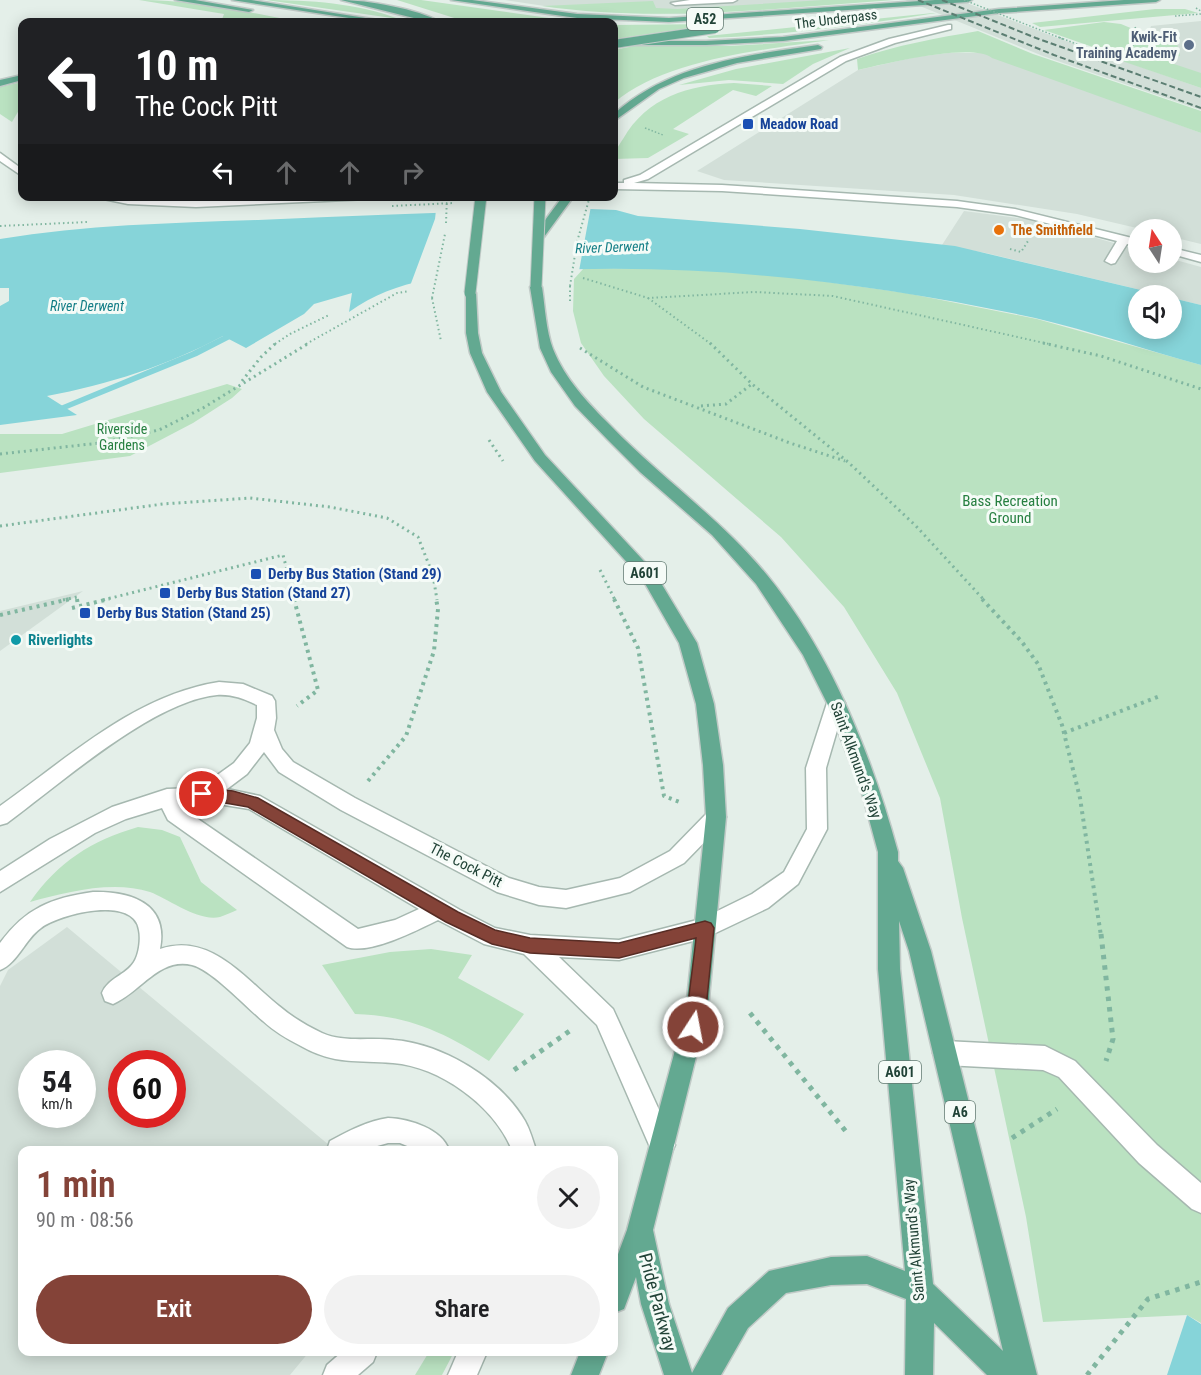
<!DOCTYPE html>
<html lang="en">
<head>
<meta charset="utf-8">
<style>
  body { margin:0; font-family:"Roboto Condensed",sans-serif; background:#f2f2f2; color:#202124; height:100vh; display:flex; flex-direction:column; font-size:22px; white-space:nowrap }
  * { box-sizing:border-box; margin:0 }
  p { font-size:20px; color:#757577 }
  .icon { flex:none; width:33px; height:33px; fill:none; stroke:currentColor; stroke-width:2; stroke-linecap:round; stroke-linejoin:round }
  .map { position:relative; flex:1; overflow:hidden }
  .details { position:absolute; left:18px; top:1146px; width:600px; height:210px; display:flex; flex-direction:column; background:#fff; border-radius:12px; box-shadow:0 3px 15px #0003 }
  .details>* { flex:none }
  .hud { position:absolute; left:18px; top:18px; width:600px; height:183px; border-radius:12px; box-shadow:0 3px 15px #0003; background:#202124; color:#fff; overflow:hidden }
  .needle { width:39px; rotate:348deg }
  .tools { position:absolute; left:1128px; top:219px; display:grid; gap:12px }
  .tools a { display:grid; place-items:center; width:54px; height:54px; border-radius:50%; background:#fff; box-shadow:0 3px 15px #0003; font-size:30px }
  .speed { position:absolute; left:18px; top:1050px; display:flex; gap:12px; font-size:30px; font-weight:700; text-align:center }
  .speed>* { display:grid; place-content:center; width:78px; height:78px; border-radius:50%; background:#fff; box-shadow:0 3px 15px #0003; line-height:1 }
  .speed small { font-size:15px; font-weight:400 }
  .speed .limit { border:9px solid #d22; background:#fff; color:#111 }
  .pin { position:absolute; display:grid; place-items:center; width:51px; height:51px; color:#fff; margin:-26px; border:3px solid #fff; border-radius:50%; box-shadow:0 2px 6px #0007 }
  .me { position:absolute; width:66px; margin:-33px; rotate:11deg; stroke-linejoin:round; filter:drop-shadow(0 0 4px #0008) }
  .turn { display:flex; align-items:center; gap:21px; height:126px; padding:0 18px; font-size:27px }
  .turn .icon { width:78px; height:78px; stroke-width:2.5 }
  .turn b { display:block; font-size:42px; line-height:51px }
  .lanes { display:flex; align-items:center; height:57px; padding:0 18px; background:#0003; justify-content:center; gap:30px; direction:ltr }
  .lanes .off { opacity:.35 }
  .round { display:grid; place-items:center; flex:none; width:63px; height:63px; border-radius:32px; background:#f2f2f2 }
  .summary { display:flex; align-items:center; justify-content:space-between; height:102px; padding:0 18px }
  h1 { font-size:36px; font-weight:600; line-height:45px; color:#844338 }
  .button { display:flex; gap:12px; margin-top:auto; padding:12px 18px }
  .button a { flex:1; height:69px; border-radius:36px; background:#844338; color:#fff; font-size:24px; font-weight:600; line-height:69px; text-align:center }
  .button a+a { background:#f2f2f2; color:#202124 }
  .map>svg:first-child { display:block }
</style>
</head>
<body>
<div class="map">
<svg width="1201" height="1375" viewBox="0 0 1201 1375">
  <rect width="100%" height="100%" fill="#e4efe9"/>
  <g fill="#d2dfd8" fill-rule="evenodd">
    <polygon points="505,0 842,0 684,14 624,13 551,7"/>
    <polygon points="905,0 959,0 1055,37 1201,88 1201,110 1043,56"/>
    <polygon points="1201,21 1201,83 1140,62 1151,26"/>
    <polygon points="948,53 987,53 1201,133 1201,244 1172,237 1172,230 1141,229 1077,214 954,195 724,180 697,171 858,70 916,57"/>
    <polygon points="964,211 1034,220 1138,250 1138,262 1172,262 1172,259 1201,267 1201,305 1172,298 1172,296 1162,295 986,253 942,245"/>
    <polygon points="83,591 0,651 0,611"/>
    <path d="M67 927 335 1150H22V1352H309L290 1375H0V986L8 970ZM32 1064H82V1114H32ZM122 1064H172V1114H122Z"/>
  </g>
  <g fill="#bae2c1">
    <path d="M139 0C193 0 248 12 300 22H221L224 14Z"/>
    <path d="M266 0C310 0 356 3 399 19Z"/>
    <polygon points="397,0 421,0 577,22 467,22"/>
    <path d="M823 0H894C777 8 658 23 542 6L653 1 656 8 678 9Z"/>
    <polygon points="1155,9 1185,9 1198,13 1040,27 1032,23"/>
    <path d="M933 13H936C860 25 785 35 709 38L707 36Z"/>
    <polygon points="1104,22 1121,24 1133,29 1135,37 1175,35 1180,56 1174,57 1174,64 1201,73 1201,88 1119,60 1113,52 1107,52 1044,30"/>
    <polygon points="716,24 614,39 614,25"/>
    <path d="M978 31 1033 54 1201 111V133L992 58C972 42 884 64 858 70L857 59C897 45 937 38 978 31Z"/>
    <path d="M829 40C763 50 665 59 614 103V50L639 45 730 46Z"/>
    <polygon points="850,48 813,64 783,84 729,80 679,85 736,69"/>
    <polygon points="22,82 22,105 12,122 0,114 0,87"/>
    <path d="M734 83 772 86 756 96 733 90 673 129 689 134 648 158 614 159C614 152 619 145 623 139 647 97 689 85 734 83Z"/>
    <polygon points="584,268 687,269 785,276 906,293 1037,319 1201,365 1201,1323 1187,1315 1043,1322 1026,1217 962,918 940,798 897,693 844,607 781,537 644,419 604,376 581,343 573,311 574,279"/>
    <polygon points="227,384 242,389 232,398 193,423 130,456 0,473 0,434 62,434"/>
    <path d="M138 827 162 830 180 837 201 882 237 910C232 912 226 915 220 917 198 922 169 899 150 892 113 880 66 892 30 902 59 861 91 841 138 827Z"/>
    <path d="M431 949 472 955 458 978 524 1014 489 1061C446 1033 407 1015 355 1014L322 965 390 952Z"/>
    <polygon points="429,1352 454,1352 442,1375 415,1375"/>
  </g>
  <g fill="#86d4d9">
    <path d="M590 209 616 210 638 216 800 229 955 246 1162 295 1138 296V328H1172V298L1201 305V365C1146 350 1091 331 1035 318 870 282 701 262 532 271 468 274 403 273 349 312L352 293 314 304 304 314 246 348 223 336C169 365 107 385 47 396L77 415 0 425V306L9 301V288H0V239C86 225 172 223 258 220 369 215 480 211 590 209Z"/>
    <polygon points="1187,1315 1201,1324 1201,1375 1167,1375"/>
  </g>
  <polygon fill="#e4efe9" points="591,206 579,271 449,278 410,286 435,219 436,210"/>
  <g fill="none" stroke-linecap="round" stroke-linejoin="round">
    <polygon fill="#86d4d9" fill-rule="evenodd" points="227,334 230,335 230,339 197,356 67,409 59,409 58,407 191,352"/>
    <g stroke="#a6b8b0" stroke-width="3">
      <g id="minor">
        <polygon points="690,0 737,0 733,2 675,5 671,3"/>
        <polygon points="948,25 951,25 951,29 895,43 846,61 648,179 634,183 722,185 957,201 1015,209 1128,237 1138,240 1138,246 1127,244 1115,263 1111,264 1105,261 1117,241 1015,215 957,207 722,191 614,189 614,183 624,183 624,180 640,175 840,57 889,39"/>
        <polygon points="0,153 22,169 22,176 0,161"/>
        <polygon points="89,196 196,200 373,196 368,199 196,207 128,204"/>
        <polygon points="1172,248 1201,255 1201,262 1172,254"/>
        <path d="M219 682 243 684 272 696 275 701 276 718 274 730 282 749 293 762 355 798 509 878 539 887 566 890 620 878 670 851 709 811 716 809 723 811 726 817 723 823 684 863 630 892 566 908 539 905 497 892 341 810 279 772 264 752 247 774 227 789 260 796 460 910 495 928 530 935 619 940 701 919 752 894 784 872 807 829 806 768 827 703 830 698 836 696 842 698 845 703 826 768 827 829 798 884 768 908 705 938 619 960 559 957 613 1009 675 1145 671 1154 662 1158 653 1154 597 1025 524 954 484 944 438 920C418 930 369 955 347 947L168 820 162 808 126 819 95 833 0 892V871L50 839 112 807 167 789 196 788 209 781 234 763 250 743 257 718V705C244 699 232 694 217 695 153 701 60 784 7 823L0 825V806C68 758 135 695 219 682ZM218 804 249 809 419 909 395 920 358 929 182 808 181 805Z"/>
        <path d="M93 892C130 891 169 903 160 949 210 932 244 978 279 1006 292 1017 307 1026 322 1033 344 1043 370 1037 394 1040 442 1044 500 1078 525 1121 530 1130 533 1141 536 1150H512C494 1106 441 1067 393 1063 357 1060 334 1065 301 1046 287 1039 274 1031 263 1021 246 1007 212 970 192 965 159 957 140 993 113 1004L105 1001 102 993C108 978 126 975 134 962 139 954 141 939 139 930 134 895 59 914 41 928 25 939 18 963 0 970V943C26 908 51 898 93 892Z"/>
        <polygon points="945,1041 1045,1046 1075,1061 1157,1145 1201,1183 1201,1213 1192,1209 1139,1163 1059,1077 1043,1070 945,1065 937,1061 933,1053 937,1045"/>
        <path d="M388 1118C410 1119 442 1129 449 1150H417L400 1143H388L363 1150H327L330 1141C349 1131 367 1121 388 1118Z"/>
        <polygon points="342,1352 377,1352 373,1362 358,1375 323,1375 327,1365"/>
        <polygon points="458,1352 487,1352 477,1375 448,1375"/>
      </g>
    </g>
    <g stroke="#c1cac7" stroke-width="3">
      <g id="major">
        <polygon points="175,0 195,0 253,10 249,12"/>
        <polygon points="232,0 251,0 391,22 375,22"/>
        <path d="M341 0C366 0 419 9 440 22H430Z"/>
        <polygon points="451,0 472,0 577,14 669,18 935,0 972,0 968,2 669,22 577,18"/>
        <polygon points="1124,0 1160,0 1156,2 999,13 783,41 706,45 621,45 617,43 621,41 706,41 783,37 999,9"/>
        <path d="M818 45 822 47 821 49 737 63 684 78 659 89 614 121V114C669 64 747 55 818 45Z"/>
        <polygon points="22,75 22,80 0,86 0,80"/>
        <polygon points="563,196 574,196 544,237 536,237 534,235"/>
        <path d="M536 283 542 287C545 307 546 331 553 349 565 379 588 403 610 425 660 477 721 519 767 575 832 655 871 754 898 852V861L903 868 931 951 1037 1375H987L934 1323 933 1375H905L906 1299 867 1284 831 1285 786 1293 748 1328 721 1375H664L641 1304 636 1277 624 1309 614 1313V1265L627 1230 686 1009 706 817 703 765 696 704 679 643 643 580 535 461 487 392 470 353 466 333V290L470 289 476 293 478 333 482 353 501 392 545 455 655 573 697 643 714 704 723 765 726 817 708 1009 653 1230 669 1304 692 1373 728 1308 769 1271 831 1257 867 1256 905 1271 878 969V852L862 793 827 703 803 655 756 584 712 535 640 472 608 440 575 406 551 372 540 348 530 287ZM899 921 909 951 1003 1351 933 1284 900 969Z"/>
        <polygon points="580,1352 608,1352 599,1375 571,1375"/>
      </g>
    </g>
    <g stroke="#80b6a0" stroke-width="1.5" stroke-dasharray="1.5 2" stroke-linecap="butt">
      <polyline points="1196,8 1201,11"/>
      <polyline points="1175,16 1201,14"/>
      <path d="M1063 39 1058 37C1087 47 1116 66 1140 38L1135 27"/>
      <polyline points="645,128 663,135"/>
    </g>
    <g stroke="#80b6a0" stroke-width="2" stroke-dasharray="1.5 3" stroke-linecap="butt">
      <polyline points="392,206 453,203"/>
      <polyline points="0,226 88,222"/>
      <polyline points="1010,249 1021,252 1028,241"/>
      <polyline points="583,278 648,298 754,292 833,296 1049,344"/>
      <polyline points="570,286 570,303"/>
      <polyline points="432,298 441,341"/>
      <polyline points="648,298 711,344"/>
      <polyline points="275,344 290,334 329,315"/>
      <polyline points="306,344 397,293 409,291"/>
    </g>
    <g stroke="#80b6a0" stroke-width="3" stroke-dasharray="2 4" stroke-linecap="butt">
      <polyline points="710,343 752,384 848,462 916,526 984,600"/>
      <polyline points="1043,343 1101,356 1201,389"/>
      <polyline points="580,348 643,387 790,443 845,461"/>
      <polyline points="242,381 261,357 276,343"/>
      <polyline points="701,406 726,404 752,384"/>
      <polyline points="489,440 503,461"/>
      <polyline points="0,454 100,443 159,430 203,408 309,343"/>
      <polyline points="0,526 163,504 250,498 330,507 387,518 418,537 433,575 437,600"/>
      <polyline points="600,570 615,600"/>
      <polyline points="63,600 77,597 77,600"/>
      <polyline points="103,600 283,555 295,600"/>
    </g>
    <g stroke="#80b6a0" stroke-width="4" stroke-dasharray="3 4.5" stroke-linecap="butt">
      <polyline points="77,599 78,606"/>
      <polyline points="294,599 318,690 297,706"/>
      <polyline points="614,599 638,648 664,796 682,803"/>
      <polyline points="982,599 1022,642 1038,664 1062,725 1080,798 1101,936"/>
      <polyline points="72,608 109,599"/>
      <polyline points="0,615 70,599"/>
      <polyline points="1064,733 1160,696"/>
      <polyline points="368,781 406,736 434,651 438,609 436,599"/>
    </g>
    <g stroke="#80b6a0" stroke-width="5" stroke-dasharray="4.5 6" stroke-linecap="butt">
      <polyline points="1101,934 1113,1039 1106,1061"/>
      <polyline points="750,1013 848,1134"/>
      <polyline points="514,1070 571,1030"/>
      <polyline points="1012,1138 1057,1109"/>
      <polyline points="1087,1375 1148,1299 1201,1282"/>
    </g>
    <use href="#minor" fill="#fff" fill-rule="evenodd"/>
    <use href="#major" fill="#63a991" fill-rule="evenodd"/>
    <g stroke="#5b7e72" stroke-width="2" stroke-dasharray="6 3" stroke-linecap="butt">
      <polyline points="918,0 1054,55 1201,108"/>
      <polyline points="942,0 1036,38 1201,97"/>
    </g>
    <g stroke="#c1cac7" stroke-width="10" stroke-linecap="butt">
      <polyline id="major-bridge-far1" points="614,44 715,29"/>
    </g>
    <g stroke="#c1cac7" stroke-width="13" stroke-linecap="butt">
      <g id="major-bridge">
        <polyline points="536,287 540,196"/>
        <polyline points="470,293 481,196"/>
      </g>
    </g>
    <polyline stroke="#80b6a0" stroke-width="1.5" stroke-dasharray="1.5 2" stroke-linecap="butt" points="964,0 1063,39"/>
    <g stroke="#80b6a0" stroke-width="2" stroke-dasharray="1.5 3" stroke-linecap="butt">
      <polyline points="446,223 447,196"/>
      <polyline points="570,286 577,242 590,196"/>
      <polyline points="432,298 445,234"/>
    </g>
    <use href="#major-bridge-far1" stroke="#63a991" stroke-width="8"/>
    <use href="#major-bridge" stroke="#63a991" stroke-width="11"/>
  </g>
  <path fill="#844338" stroke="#562c24" stroke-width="1.5" d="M202 787 233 791 258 798 458 912 495 930 530 938 619 943 705 921 711 923 714 928 706 1009 699 1033 693 1035 686 1033C684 1026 695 952 696 938L619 958 530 953 492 944 446 922 248 807 197 798 195 794 197 789Z"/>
  <circle fill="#5c6f8a" stroke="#f5fbf7" stroke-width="2" cx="1189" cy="45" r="6"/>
  <g fill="#1a4fb4" stroke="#f5fbf7" stroke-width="2">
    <rect x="742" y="118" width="12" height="12" rx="3"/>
    <rect x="250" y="568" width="12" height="12" rx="3"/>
    <rect x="159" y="587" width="12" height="12" rx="3"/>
    <rect x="79" y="607" width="12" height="12" rx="3"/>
  </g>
  <circle fill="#e8710a" stroke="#f5fbf7" stroke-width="2" cx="999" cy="230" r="6"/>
  <circle fill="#0f9aa8" stroke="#f5fbf7" stroke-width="2" cx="16" cy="640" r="6"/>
  <g text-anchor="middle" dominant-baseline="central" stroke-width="6" stroke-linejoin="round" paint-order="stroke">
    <g fill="#f5fbf7" stroke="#617a71" stroke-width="1.5">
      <rect x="687" y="8" width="36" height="22" rx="4.5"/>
      <rect x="624" y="562" width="42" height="22" rx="4.5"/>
      <rect x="879" y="1061" width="42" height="22" rx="4.5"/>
      <rect x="945" y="1101" width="30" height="22" rx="4.5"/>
    </g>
    <g font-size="14" font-weight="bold" fill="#214337">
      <text x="705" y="19">A52</text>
      <text x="645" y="573">A601</text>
      <text x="900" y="1072">A601</text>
      <text x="960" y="1112">A6</text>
    </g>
    <g font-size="14" fill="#214337" stroke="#f5fbf7">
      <text transform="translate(836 19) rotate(-7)">The Underpass</text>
    </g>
    <g font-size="14" font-weight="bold" fill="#4e5e75" stroke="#f5fbf7" text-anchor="end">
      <text x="1177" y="37">Kwik-Fit<tspan x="1177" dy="16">Training Academy</tspan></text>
    </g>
    <g font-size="14" font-weight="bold" fill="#164399" stroke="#f5fbf7" text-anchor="start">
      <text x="760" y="124">Meadow Road</text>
    </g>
    <g font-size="14" font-weight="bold" fill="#c56008" stroke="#f5fbf7" text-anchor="start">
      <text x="1011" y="230">The Smithfield</text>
    </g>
    <g font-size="14" font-style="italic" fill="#137e86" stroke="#f5fbf7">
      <text transform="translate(612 247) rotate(-2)">River Derwent</text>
      <text x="87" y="306">River Derwent</text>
    </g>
    <g font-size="14" fill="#267f40" stroke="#f5fbf7">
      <text x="122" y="429">Riverside<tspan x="122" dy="16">Gardens</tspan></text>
    </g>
    <g font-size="15" fill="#267f40" stroke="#f5fbf7">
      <text x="1010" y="501">Bass Recreation<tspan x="1010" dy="17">Ground</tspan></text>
    </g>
    <g font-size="15" font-weight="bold" fill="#164399" stroke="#f5fbf7" text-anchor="start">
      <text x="268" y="574">Derby Bus Station (Stand 29)</text>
      <text x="177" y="593">Derby Bus Station (Stand 27)</text>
      <text x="97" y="613">Derby Bus Station (Stand 25)</text>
    </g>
    <g font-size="15" font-weight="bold" fill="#0d838f" stroke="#f5fbf7" text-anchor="start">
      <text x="28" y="640">Riverlights</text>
    </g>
    <g font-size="15" fill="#214337" stroke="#f5fbf7">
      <text transform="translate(856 760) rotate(70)">Saint Alkmund's Way</text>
      <text transform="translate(466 865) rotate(27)">The Cock Pitt</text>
      <text transform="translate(914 1240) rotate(-95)">Saint Alkmund's Way</text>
    </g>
    <g font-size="18" fill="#214337" stroke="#f5fbf7">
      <text transform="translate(658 1302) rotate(75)">Pride Parkway</text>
    </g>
  </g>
</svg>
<div class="tools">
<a><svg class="needle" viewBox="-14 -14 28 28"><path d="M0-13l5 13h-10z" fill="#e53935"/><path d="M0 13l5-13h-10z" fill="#757577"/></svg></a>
<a><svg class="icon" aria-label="sound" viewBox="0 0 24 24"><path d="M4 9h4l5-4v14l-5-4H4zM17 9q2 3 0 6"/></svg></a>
</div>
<div class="speed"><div>54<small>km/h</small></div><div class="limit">60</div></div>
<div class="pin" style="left:202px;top:794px;background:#d93025"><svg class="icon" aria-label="arrive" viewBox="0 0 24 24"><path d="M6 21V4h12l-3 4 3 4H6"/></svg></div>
<svg class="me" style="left:693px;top:1027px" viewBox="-20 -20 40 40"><circle r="17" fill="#844338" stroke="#fff" stroke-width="3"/><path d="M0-11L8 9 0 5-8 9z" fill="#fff"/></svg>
<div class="hud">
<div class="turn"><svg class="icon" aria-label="left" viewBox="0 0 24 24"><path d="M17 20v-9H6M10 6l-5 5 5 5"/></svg><div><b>10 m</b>The Cock Pitt</div></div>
<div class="lanes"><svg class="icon" aria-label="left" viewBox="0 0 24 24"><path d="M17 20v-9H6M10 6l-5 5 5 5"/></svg><svg class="icon off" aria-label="ahead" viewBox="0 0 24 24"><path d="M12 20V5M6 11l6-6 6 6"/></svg><svg class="icon off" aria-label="ahead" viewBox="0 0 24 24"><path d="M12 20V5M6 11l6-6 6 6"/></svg><svg class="icon off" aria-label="right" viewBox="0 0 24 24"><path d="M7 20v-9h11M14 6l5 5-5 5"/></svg></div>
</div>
<section class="details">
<div class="summary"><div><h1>1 min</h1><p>90 m · 08:56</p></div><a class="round"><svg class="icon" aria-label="close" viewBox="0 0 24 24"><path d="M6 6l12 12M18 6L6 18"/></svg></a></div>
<div class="button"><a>Exit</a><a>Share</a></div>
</section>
</div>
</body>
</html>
